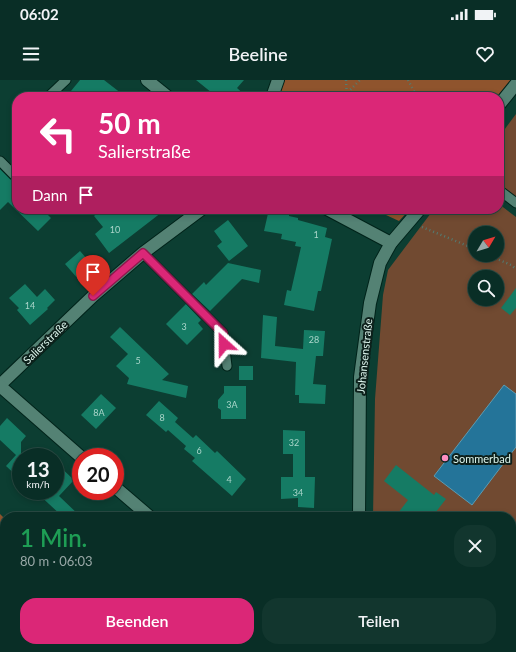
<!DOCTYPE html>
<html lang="de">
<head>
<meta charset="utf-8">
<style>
  body { margin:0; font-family:Lato,sans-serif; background:#12362e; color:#f1f3f6; height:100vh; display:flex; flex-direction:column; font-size:15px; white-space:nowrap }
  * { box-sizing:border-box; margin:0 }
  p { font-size:13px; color:#99a8a7 }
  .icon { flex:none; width:22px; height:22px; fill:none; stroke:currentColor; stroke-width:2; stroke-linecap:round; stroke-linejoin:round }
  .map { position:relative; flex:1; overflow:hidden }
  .details { position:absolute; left:0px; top:432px; width:516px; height:140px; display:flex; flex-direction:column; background:#092e26; border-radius:16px 16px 0 0; box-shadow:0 2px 6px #0003,0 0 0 1px #294a43 }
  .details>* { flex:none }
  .banner { position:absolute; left:12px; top:12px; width:492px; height:122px; border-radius:16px; box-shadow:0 2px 6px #0003,0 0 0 1px #294a43; background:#db2777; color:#fff; overflow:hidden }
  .needle { width:26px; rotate:52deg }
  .fabs { position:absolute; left:468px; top:146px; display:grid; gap:8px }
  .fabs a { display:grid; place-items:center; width:36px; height:36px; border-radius:50%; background:#092e26; box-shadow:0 2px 6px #0003,0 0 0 1px #294a43; font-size:20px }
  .speed { position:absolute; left:12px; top:368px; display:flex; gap:8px; font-size:20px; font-weight:700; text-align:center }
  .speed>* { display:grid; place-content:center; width:52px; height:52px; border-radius:50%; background:#092e26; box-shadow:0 2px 6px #0003,0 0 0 1px #294a43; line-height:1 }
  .speed small { font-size:10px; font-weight:400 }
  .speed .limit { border:6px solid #d22; background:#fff; color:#111 }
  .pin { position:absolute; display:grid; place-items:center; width:34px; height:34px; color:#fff; margin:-41px -17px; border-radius:50% 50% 50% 0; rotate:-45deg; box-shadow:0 0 4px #0007 }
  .pin .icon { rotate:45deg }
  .me { position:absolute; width:44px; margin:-22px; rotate:336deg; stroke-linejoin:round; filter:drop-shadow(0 0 3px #0008) }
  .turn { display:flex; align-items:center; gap:14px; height:84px; padding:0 20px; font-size:18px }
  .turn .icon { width:52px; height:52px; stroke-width:2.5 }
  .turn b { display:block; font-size:28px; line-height:34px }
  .then { display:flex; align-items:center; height:38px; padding:0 20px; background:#0003; gap:8px; font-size:15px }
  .round { display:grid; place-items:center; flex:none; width:42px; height:42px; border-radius:16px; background:#12362e }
  .summary { display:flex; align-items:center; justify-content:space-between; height:68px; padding:0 20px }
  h1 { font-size:24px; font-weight:600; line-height:30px; color:#1e9e55 }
  .button { display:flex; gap:8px; margin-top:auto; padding:8px 20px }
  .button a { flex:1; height:46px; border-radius:16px; background:#db2777; color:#fff; font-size:16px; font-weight:600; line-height:46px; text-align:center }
  .button a+a { background:#12362e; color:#f1f3f6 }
  .status { display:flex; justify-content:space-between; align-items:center; height:28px; padding:0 20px; background:#092e26; direction:ltr }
  .status svg { height:11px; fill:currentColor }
  header { display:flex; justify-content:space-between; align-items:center; height:52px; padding:0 20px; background:#092e26; font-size:18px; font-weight:600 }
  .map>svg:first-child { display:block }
</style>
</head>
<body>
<div class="status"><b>06:02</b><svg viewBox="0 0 49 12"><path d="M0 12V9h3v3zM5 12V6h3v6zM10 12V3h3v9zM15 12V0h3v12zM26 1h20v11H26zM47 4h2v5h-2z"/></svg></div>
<header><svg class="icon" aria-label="menu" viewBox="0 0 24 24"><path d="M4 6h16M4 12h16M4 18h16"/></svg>Beeline<svg class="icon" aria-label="heart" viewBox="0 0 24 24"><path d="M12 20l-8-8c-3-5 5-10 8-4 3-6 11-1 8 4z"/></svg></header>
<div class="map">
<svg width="516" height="572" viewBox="0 0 516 572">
  <rect width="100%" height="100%" fill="#0c3e32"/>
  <g fill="#714a31" fill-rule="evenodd">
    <polygon points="516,34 516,123 499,112 499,57"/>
    <path d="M499 124 516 137V546L511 549V437H373L375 319 383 215 388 190 434 129H499ZM475 153H497V175H475ZM475 197H497V219H475Z"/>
    <polygon points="0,523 5,526 5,567 55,567 60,572 0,572"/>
    <polygon points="403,567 478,567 469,572 409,572"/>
  </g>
  <g fill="#8f542d">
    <polygon points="284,0 516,0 499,17 278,17"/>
    <polygon points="373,129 410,129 399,141"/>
    <polygon points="0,434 5,439 5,526 0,523"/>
    <polygon points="55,567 159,567 165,572 60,572"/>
  </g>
  <g fill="#247499" stroke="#5c9bb2">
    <polygon points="504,305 516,314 516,367 472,425 434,396"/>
    <polygon points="511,472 516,476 516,517 513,522 511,520"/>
  </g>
  <g fill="#157b64">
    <polygon points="80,0 104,0 126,17 79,17 71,11"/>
    <polygon points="196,0 244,0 237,8 247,17 217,17"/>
    <polygon points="0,89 10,99 17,104 17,129 42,129 51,138 38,151 8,122 0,130"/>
    <polygon points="102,129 166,129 109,173 95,154 103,147 94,136"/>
    <polygon points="269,129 289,133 289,136 298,138 298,140 327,148 325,157 332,159 321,211 318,211 314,231 284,225 287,210 291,211 301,167 295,166 296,162 281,159 282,154 264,151"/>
    <polygon points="228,140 248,166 229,181 217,166 222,162 214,151"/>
    <polygon points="80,171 94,187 79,200 65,184"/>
    <polygon points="228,183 261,190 259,203 242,199 210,231 192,214 204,202 206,205"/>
    <polygon points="25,204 37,217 45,209 55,220 47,228 48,229 30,245 17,230 19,228 9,218"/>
    <polygon points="516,208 516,228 510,235 501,228"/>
    <polygon points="186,224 201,240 198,243 203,249 187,265 166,244"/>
    <polygon points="263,235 277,237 275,266 303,269 304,250 325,251 323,276 316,276 313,304 326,305 325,324 299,323 299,315 295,315 296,282 261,278"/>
    <polygon points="120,247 169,294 162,300 188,306 186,318 127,304 129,298 116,286 128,274 110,257"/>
    <rect x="239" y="286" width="14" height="14"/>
    <polygon points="224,306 246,306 246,339 221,339 221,330 218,328 218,320 224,313"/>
    <polygon points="101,314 116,328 96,349 81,335"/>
    <polygon points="159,321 178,338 175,342 193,358 196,355 215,373 217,371 246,399 232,416 192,381 195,378 184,369 186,366 168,350 166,352 146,335"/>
    <polygon points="7,338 26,356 21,362 21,400 6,386 16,375 0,360 0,346"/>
    <polygon points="283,350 305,351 305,397 315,397 314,428 298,427 298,418 281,419 281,397 293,397 293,374 283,374"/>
    <polygon points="55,382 74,400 59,416 81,437 63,437 35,411 54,411 55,412"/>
    <polygon points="396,385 434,415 436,412 446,419 432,437 395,437 408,420 384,401"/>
  </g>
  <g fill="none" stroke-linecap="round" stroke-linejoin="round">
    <g stroke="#00231a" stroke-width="11">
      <g id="lane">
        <polyline points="48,17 66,0"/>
        <polyline points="0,81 14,95"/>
        <polyline points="499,110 516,123"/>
        <polyline points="143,173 223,253 227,286"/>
        <polyline points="373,567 379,572"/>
      </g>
    </g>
    <g stroke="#00231a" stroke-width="14">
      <g id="street">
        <polyline points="147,0 168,17"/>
        <polyline points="272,17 278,0"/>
        <polyline points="499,25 516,4"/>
        <polyline points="327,129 391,163"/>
        <polyline points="0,305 93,216 143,173 202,129"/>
        <polyline points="0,306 81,377"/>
        <polyline points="115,407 150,437"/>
        <polyline points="359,437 360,297 370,223 380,183 391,163 420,129"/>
      </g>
    </g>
    <g stroke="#537c72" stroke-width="2.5" stroke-dasharray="1 3" stroke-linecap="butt">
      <polyline points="346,0 347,17"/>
      <polyline points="408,0 417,17"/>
      <polyline points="341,17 346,14 360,0"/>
      <polyline points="422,147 475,169"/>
      <polyline points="488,175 511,185 516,189"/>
      <polyline points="342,572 344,567"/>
    </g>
    <use href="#lane" stroke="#548274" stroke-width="9"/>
    <use href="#street" stroke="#548274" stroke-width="12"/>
  </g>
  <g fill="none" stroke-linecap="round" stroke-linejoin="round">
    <g stroke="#8e194d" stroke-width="10">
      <polyline id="route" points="93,216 143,173 223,253 224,264"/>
    </g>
    <use href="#route" stroke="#db2777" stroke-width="7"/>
  </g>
  <circle fill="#fd8ec0" stroke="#0d201b" stroke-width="1.5" cx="445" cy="378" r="4"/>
  <g text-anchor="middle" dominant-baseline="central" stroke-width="4" stroke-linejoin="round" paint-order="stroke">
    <g font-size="9" fill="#abd6cb">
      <text x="115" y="149">10</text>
      <text x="316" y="154">1</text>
      <text x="30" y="225">14</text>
      <text x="184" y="246">3</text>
      <text x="314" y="259">28</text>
      <text x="138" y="280">5</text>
      <text x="232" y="324">3A</text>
      <text x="99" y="332">8A</text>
      <text x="162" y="337">8</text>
      <text x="294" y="362">32</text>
      <text x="199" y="370">6</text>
      <text x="229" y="399">4</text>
      <text x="298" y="412">34</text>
    </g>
    <g font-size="11" fill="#ddf5ed" stroke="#0d201b">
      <text transform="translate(45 262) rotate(-44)">Salierstraße</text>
      <text transform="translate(364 276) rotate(-84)">Johansenstraße</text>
    </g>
    <g font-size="11" fill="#ddf5ed" stroke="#0d201b" text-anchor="start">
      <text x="453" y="378">Sommerbad</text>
    </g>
  </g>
</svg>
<div class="fabs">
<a><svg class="needle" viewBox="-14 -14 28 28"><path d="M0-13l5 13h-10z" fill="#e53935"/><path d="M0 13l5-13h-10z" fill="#99a8a7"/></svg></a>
<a><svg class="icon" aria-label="search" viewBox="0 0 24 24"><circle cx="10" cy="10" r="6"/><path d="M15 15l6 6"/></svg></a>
</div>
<div class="speed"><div>13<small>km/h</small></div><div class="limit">20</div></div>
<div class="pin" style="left:93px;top:216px;background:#d93025"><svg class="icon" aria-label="arrive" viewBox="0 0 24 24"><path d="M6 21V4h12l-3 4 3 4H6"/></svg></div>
<svg class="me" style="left:224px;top:264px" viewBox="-20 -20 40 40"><path d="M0-17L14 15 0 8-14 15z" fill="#db2777" stroke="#fff" stroke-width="4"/></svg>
<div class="banner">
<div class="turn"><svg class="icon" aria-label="left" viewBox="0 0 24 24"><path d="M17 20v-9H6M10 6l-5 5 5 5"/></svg><div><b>50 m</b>Salierstraße</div></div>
<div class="then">Dann<svg class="icon" aria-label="arrive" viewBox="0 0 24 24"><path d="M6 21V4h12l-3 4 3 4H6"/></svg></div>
</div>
<section class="details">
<div class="summary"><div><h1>1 Min.</h1><p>80 m · 06:03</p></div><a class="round"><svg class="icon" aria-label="close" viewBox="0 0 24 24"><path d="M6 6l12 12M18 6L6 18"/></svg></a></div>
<div class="button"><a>Beenden</a><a>Teilen</a></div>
</section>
</div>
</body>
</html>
